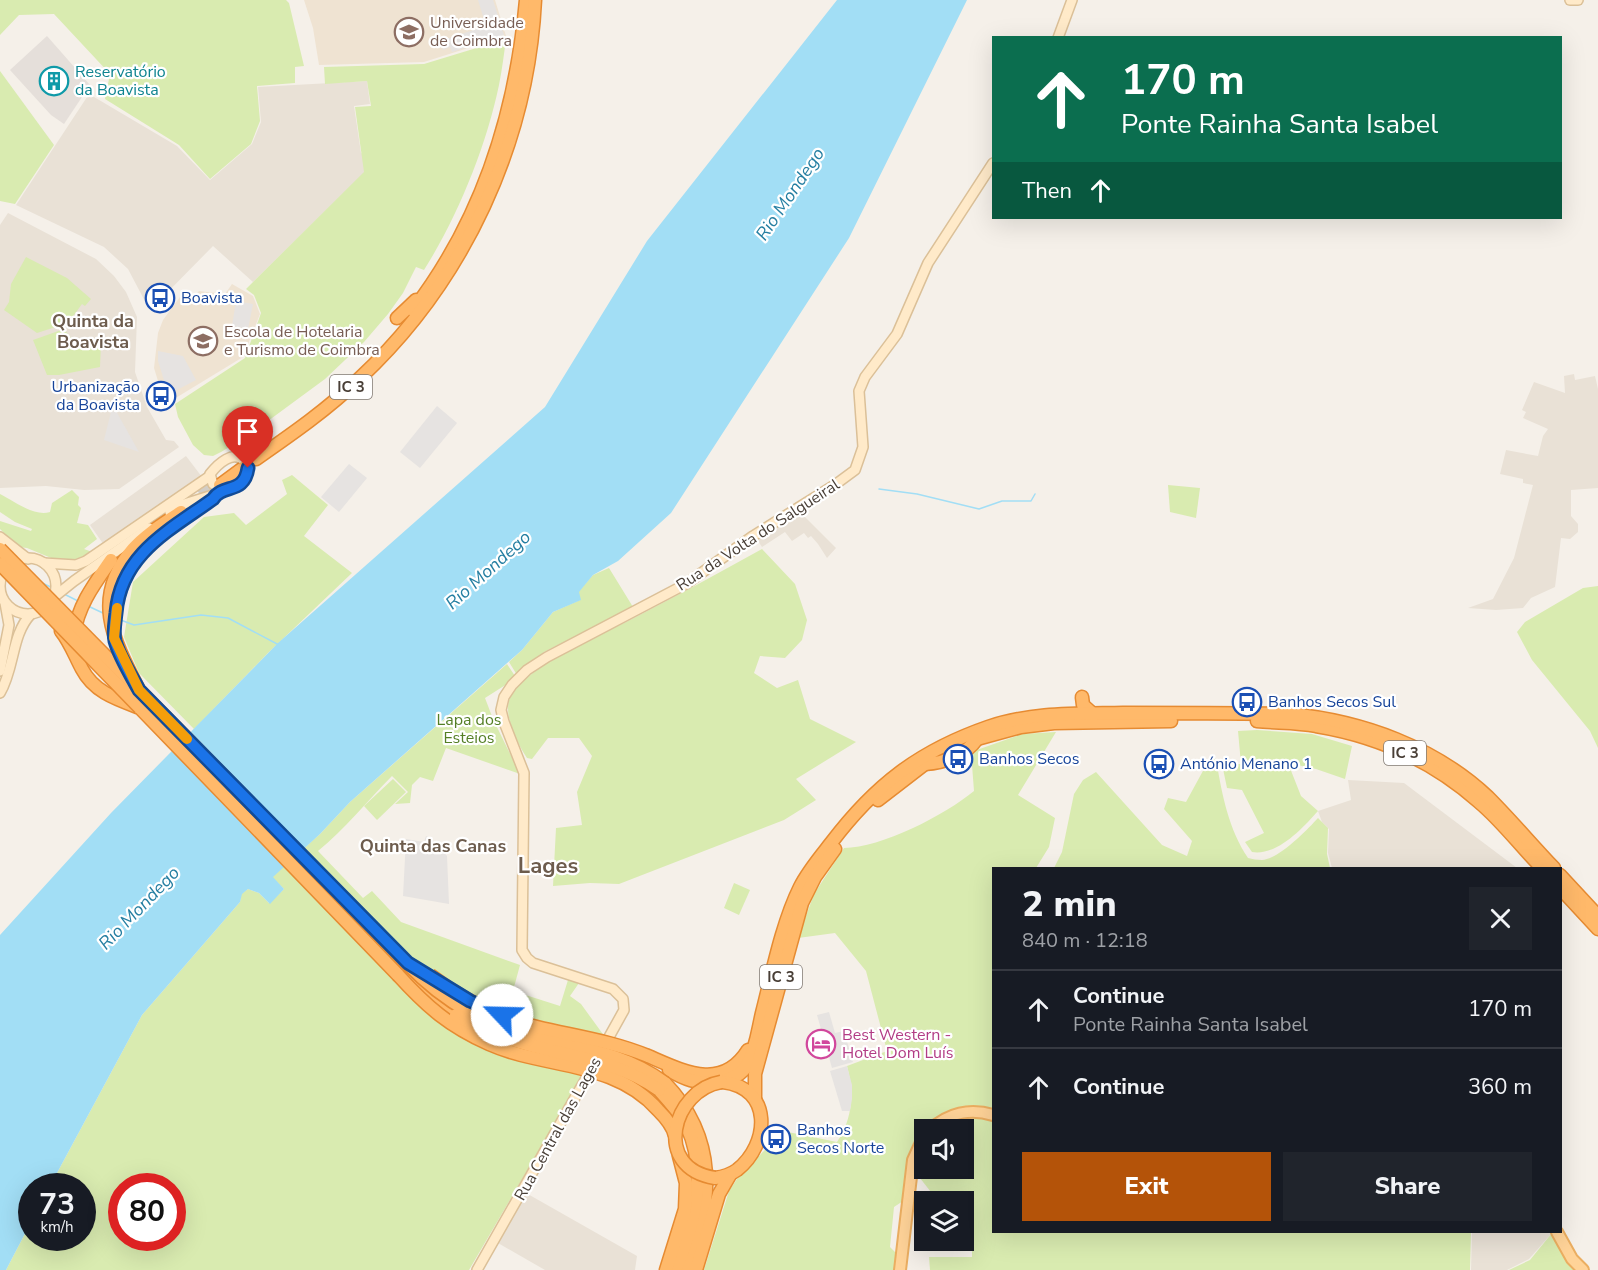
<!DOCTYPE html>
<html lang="en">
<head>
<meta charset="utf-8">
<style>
  body { margin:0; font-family:"Nunito Sans",sans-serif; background:#20242c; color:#f1f3f6; height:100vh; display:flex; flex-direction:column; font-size:22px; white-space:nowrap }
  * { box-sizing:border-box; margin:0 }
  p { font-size:20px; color:#9ea1a6 }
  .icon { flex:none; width:33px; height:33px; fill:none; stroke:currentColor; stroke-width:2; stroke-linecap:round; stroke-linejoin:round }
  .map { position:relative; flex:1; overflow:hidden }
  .side { position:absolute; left:992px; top:867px; width:570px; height:366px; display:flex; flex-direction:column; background:#171b24; border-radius:0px; box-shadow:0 6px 24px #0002 }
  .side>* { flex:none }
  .hud { position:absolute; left:992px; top:36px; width:570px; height:183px; border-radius:0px; box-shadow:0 6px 24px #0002; background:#0b6e4f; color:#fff; overflow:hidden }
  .fabs { position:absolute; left:914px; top:1119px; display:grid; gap:12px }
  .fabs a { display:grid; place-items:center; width:60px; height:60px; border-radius:0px; background:#171b24; box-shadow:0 6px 24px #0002; font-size:30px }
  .speed { position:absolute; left:18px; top:1173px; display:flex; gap:12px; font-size:30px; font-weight:700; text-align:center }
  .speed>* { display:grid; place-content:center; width:78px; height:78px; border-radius:50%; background:#171b24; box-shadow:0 6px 24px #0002; line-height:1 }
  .speed small { font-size:15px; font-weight:400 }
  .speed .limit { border:9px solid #d22; background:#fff; color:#111 }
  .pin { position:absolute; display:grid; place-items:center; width:51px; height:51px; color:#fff; margin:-62px -26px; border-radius:50% 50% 50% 0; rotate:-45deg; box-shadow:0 0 6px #0007 }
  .pin .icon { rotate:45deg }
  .me { position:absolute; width:66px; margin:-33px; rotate:294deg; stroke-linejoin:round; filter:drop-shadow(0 0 4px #0008) }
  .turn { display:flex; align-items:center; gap:21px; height:126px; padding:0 30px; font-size:27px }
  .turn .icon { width:78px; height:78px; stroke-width:2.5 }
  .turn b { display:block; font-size:42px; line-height:51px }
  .then { display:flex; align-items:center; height:57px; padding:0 30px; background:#0003; gap:12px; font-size:22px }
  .round { display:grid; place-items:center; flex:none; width:63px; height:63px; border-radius:0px; background:#20242c }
  .overview { display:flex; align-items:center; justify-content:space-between; height:102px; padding:0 30px }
  h1 { font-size:36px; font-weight:800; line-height:45px }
  .cta { display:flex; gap:12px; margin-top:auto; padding:12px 30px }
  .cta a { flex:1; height:69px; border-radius:0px; background:#b45309; color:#fff; font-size:24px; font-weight:800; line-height:69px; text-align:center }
  .cta a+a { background:#20242c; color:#f1f3f6 }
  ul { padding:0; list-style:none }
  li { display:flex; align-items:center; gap:18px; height:78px; padding:0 30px; border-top:2px solid #363941 }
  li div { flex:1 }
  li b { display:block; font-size:22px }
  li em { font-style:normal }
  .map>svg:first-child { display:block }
</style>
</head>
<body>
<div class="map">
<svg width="1598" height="1270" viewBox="0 0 1598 1270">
  <rect width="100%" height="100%" fill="#f5f0e9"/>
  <g fill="#e9e1d6">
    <polygon points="367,81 370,104 354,106 361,153 368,155 366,171 253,282 213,246 153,307 148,307 128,269 104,247 16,205 89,94 177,146 210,180 252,144 261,122 258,87"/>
    <polygon points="8,213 96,259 114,276 126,292 137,317 135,372 147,407 166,440 174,441 179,447 119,489 84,490 46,486 0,488 0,225"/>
    <polygon points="1574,374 1575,380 1595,376 1598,389 1598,488 1571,490 1571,516 1578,524 1578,532 1570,539 1561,538 1555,587 1531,598 1523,608 1496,610 1468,608 1493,599 1514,558 1533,485 1523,483 1523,479 1500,474 1506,450 1538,456 1543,436 1548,429 1523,418 1526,412 1522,410 1534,382 1565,393 1564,376"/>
    <polygon points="186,456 202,477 104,545 90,525"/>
    <polygon points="797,509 836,548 827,558 818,544 811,536 808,538 804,533 792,541 785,532 762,547 754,535"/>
    <polygon points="1348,780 1404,783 1517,868 1332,868 1328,853 1329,829 1322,822 1318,811 1351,800"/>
    <polygon points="526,1193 637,1256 635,1270 545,1270 498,1243"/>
    <polygon points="1472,1232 1551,1232 1552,1233 1529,1259 1507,1270 1471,1270"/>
  </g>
  <polygon fill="#e5dfda" points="47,36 90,85 64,124 51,115 10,70"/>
  <g fill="#efe3d2">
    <polygon points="304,0 495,0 506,36 424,62 319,65 313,28"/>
    <polygon points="232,284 253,296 260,314 243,357 174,399 162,394 154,368 158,333 163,320 180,297 192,299 199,291 225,294"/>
  </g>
  <g fill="#d9ebb0" fill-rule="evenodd">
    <polygon points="0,0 286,0 289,3 304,66 295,67 295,83 257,86 260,121 251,144 210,179 179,145 105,99 110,74 54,14 19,15 0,35"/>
    <path d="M506 39C504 54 502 70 499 85 486 147 458 216 424 270L416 267 403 293 388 314 364 342 325 379 246 437 221 452 213 456 204 455 193 445 178 417 175 404 245 358 261 313 254 295 246 289 364 172 355 107 371 106 367 81 325 84 324 67 424 64Z"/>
    <polygon points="0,71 54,145 15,204 0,201"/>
    <polygon points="26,257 67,278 91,299 85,306 82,304 68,323 37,333 4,310 9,302 11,284"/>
    <polygon points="64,329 79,348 88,344 101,343 100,367 59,375 47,375 33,340"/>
    <polygon points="292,475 328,505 304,536 352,573 268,653 194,729 139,673 124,637 133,582 204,517 234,513 246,525 287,494 282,480"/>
    <polygon points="1168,485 1200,488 1196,518 1170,512"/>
    <path d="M72 490 79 497 78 505 81 508 77 523 88 525 97 539 84 549 95 553 75 561 56 560 27 548 19 547 0 529V521L31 531 32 529 15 522 0 512V494C14 501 34 517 50 512L52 503Z"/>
    <path d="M762 549 795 584 807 620 802 640 785 658 760 656 754 673 777 688 798 680 810 719 856 742 796 779 816 800 784 820 619 884 590 883 553 886 556 828 582 825 577 792 592 756 579 738H548L532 759 527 758C518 744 500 711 512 694 534 662 597 637 632 619 676 596 719 573 762 549Z"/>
    <polygon points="609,568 633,607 544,652 517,675 509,662 522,650 553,612 580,600 578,592 593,575"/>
    <polygon points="1598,586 1598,748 1590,731 1532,660 1517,632 1525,622 1583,588"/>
    <path d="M507 664 515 676 507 684 485 698 493 719 520 774 446 748 433 781 420 777 412 785 410 803 395 804 408 792 392 776C367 801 345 829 318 851L363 898 372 891 401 922 520 965 513 991 560 1006 568 980 579 983 570 996 581 1004 605 1037 469 1270H6L31 1222 32 1238H82V1186H50L142 1015 240 902 241 894 248 889 259 893 269 903 284 889 272 877 320 834 350 802ZM122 1186H172V1238H122Z"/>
    <path d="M1257 730 1312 734 1352 746 1345 779 1316 769 1288 763 1301 796 1318 811C1302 829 1277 856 1252 852L1245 842 1264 833 1242 790 1227 788 1222 764H1241L1238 731Z"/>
    <path d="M1056 732 1018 795 1055 818 1049 847 1036 868H993V1109L988 1107H962L935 1118 915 1139 907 1159 903 1201 894 1207 890 1247 896 1253 894 1270H704L729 1191 737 1179 783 1131 837 1142C853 1118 854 1093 847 1066L887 1051 866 971 835 933 798 938 814 894 844 848C881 848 945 815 974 791L971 752 1022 734Z"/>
    <path d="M1210 758 1216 759C1222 794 1228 828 1248 858 1252 859 1258 860 1262 860 1279 859 1307 830 1318 818L1328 828 1327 854 1330 868H1054L1062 852 1074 794 1083 780 1096 772 1162 845 1187 856 1192 841 1164 809 1168 798 1186 802Z"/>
    <polygon points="393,779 406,792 377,820 364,806"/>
    <polygon points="734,883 750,890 739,915 724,908"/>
    <polygon points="965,1118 987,1118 993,1121 993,1232 1471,1232 1470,1270 930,1270 929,1257 972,1257 972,1234 963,1233 963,1202 938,1201 916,1173 918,1162 924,1147 924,1168 963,1168 963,1130 939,1129"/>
    <polygon points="1552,1233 1577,1270 1509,1270 1530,1260"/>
  </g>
  <g fill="#e6e3e1">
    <polygon points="478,0 493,0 504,35 452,52 450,47 443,50 440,41 486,26"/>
    <polygon points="236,301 253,304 248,329 232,326"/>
    <polygon points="158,351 183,356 196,380 173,392 169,392 167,390 158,361"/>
    <polygon points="437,406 457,423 420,468 400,452"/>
    <polygon points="116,411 139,452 104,440 111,412"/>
    <polygon points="349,464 367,478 339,512 321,497"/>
    <polygon points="426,836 441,847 447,856 449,904 403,896 406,839 424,842"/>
    <polygon points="829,1012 835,1033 844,1031 853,1062 832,1068 817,1015"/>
    <polygon points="847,1066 852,1085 852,1099 850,1111 842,1111 830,1071"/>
  </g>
  <polygon fill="#a2def5" points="837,0 967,0 849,238 671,513 618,561 593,575 579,592 581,600 553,612 522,650 350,802 320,834 273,877 284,889 270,904 259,893 248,889 242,894 240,902 142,1015 50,1186 32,1186 31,1222 6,1270 0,1270 0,935 111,813 278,643 545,407 647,241"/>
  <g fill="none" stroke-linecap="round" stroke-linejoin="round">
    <g stroke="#a2def5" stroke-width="1.5">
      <polyline points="879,489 917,494 979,509 1002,501 1031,501 1035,494"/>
      <polyline points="40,582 57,590"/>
      <polyline points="64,594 78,601"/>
      <polyline points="88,606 105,614"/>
      <polyline points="118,619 134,625 201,615 228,618 279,645"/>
    </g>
    <g stroke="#d3cdc5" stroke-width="12" stroke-dasharray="12 6" stroke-linecap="butt">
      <polyline points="239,462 252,454"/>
      <polyline points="139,533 217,479"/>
    </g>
    <g stroke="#dbc098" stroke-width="12">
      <g id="secondary">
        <polyline points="1570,0 1578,0"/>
        <polyline points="1058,38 1072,0"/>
        <polyline points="170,513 181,505 216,494"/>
        <polyline points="0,537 28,559"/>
        <circle cx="28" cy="586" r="28"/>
        <polyline points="44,563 76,565 86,561 210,476"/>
        <polyline points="54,597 74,581 149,528"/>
        <path d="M115 624C121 553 161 536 213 499 222 485 245 492 248 471 248 467 248 465 245 462 234 448 217 465 210 474L213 484 223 490"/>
        <polyline points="0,671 9,625 5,603"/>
        <path d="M0 693C15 668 11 635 31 614"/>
        <polyline points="604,1046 624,1010 623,999 613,989 533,963 527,958 522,950 524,773 504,722 501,710 504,697 512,685 527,670 547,657 686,584 753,536 836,484 855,470 863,447 859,391 865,377 897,334 928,263 993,163"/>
        <polyline points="477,1270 593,1066"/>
      </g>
    </g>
    <g stroke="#ebae61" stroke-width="14">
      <g id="primary">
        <path d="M930 1130C948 1113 970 1108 993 1115"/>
        <polyline points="1557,1232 1572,1259 1583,1270"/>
        <polyline points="900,1270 913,1160 924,1136"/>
      </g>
    </g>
    <g stroke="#e68b32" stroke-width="15">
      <g id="highway">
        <path d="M413 310C482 220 516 112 526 0"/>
        <polyline points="397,318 416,300"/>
        <path d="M256 459C292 434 328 409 360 378 464 281 528 143 535 0"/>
        <polyline points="220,485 243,468"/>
        <path d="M181 512C165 523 146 534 133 549 90 598 114 641 139 690L407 963"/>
        <path d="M61 631C70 642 75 656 82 669 94 692 116 699 140 708L398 975 456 1015"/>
        <path d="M74 634C78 605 95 583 111 560"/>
        <polyline points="1082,697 1083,705 1093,714"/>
        <path d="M1257 721C1276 723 1297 722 1316 726 1377 736 1433 761 1479 802 1502 821 1521 847 1542 868"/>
        <polyline points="977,739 1021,727 1054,723 1171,721"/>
        <path d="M925 764C944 763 966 755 977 739"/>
        <polyline points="878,800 926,763"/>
        <polyline points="1560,875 1598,916"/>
        <polyline points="1560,888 1598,929"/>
        <path d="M648 1056C683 1071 722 1092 748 1050"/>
        <path d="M669 1070C685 1080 696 1083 715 1083"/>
        <path d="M721 1082C731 1079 742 1075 747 1065 756 1049 758 1030 762 1013 772 974 782 923 800 887 808 871 820 857 831 843 875 785 919 751 988 727 1031 712 1078 714 1123 713 1179 713 1235 713 1291 714 1362 721 1435 747 1488 797 1511 820 1532 845 1554 868"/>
        <path d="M665 1083C718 1138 714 1203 686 1270"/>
        <path d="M659 1090C669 1101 680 1113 687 1127 708 1171 694 1228 675 1270"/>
        <polyline points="755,1099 755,1074 802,903 815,877 835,849"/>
        <path d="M715 1178C722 1177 730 1175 737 1170 770 1144 773 1088 723 1082"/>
        <polyline points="666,1270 685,1209 686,1183 679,1156"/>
        <polyline points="696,1270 719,1194 730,1175"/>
      </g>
    </g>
    <use href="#secondary" stroke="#ffeac9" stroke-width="9"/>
    <use href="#primary" stroke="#ffd398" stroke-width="10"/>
    <use href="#highway" stroke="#ffb96a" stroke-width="12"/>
    <g stroke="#e68b32" stroke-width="15" stroke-linecap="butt">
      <g id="highway-bridge">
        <polyline points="0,549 139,690"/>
        <polyline points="0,564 140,708"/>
        <path d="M407 963C438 996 476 1020 519 1033 570 1048 621 1050 665 1083"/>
        <path d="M398 975C427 1007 449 1026 489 1044 545 1069 614 1060 658 1110 665 1117 673 1126 675 1136"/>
        <path d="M430 975C461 999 498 1017 537 1027 574 1036 612 1041 648 1056"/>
        <path d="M456 1015C480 1029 506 1039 533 1046 577 1058 620 1062 659 1090"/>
        <path d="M715 1178C651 1168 673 1090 721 1082"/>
      </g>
    </g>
    <use href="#highway-bridge" stroke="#ffb96a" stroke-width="12"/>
  </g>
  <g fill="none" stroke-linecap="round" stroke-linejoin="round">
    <g stroke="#114b97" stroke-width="15">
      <path id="route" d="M248 468C244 495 223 483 213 499 170 530 121 554 116 613 115 622 113 633 115 641 120 658 131 675 139 690L408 963 470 1001 502 1015"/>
    </g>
    <use href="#route" stroke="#1a73e8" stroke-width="10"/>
    <polyline stroke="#f59e0b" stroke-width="10" points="117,608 114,638 139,690 187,739"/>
  </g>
  <defs>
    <g id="university-ring" transform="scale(1.5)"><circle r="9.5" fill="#fff" stroke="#8d6e63" stroke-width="1.5"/><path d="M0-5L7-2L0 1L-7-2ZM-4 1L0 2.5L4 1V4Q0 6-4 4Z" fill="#8d6e63"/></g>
    <g id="building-ring" transform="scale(1.5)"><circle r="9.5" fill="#fff" stroke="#0f9aa8" stroke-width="1.5"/><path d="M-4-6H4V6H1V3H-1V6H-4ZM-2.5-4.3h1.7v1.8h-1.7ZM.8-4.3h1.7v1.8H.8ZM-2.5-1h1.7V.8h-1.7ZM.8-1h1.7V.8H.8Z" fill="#0f9aa8"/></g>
    <g id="bus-ring" transform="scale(1.5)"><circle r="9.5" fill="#fff" stroke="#1a4fb4" stroke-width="1.5"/><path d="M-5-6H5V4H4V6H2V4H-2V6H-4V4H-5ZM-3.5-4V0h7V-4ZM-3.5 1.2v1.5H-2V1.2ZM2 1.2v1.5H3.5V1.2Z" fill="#1a4fb4"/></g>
    <g id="school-ring" transform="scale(1.5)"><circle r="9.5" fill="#fff" stroke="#8d6e63" stroke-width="1.5"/><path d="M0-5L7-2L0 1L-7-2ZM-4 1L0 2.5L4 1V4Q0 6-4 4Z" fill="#8d6e63"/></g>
    <g id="hotel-ring" transform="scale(1.5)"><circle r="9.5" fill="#fff" stroke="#d1479c" stroke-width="1.5"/><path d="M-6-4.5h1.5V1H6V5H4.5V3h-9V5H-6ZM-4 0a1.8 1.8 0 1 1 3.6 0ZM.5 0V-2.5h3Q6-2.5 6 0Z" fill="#d1479c"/></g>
  </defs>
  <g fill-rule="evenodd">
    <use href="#university-ring" x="409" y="32"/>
    <use href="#building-ring" x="54" y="81"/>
    <use href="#bus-ring" x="160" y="298"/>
    <use href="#school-ring" x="203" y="341"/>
    <use href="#bus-ring" x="161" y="396"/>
    <use href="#bus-ring" x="1247" y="702"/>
    <use href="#bus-ring" x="958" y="759"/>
    <use href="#bus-ring" x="1159" y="764"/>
    <use href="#hotel-ring" x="821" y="1044"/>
    <use href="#bus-ring" x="776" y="1139"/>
  </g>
  <g text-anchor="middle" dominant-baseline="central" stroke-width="4.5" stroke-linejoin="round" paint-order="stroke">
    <g fill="#fff" stroke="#807973" stroke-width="1.5">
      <rect x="330" y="375" width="42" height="24" rx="4.5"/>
      <rect x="1384" y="741" width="42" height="24" rx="4.5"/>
      <rect x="760" y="965" width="42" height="24" rx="4.5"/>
    </g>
    <g font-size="15" font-weight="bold" fill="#493f37">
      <text x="351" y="387">IC 3</text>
      <text x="1405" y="753">IC 3</text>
      <text x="781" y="977">IC 3</text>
    </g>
    <g font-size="16" fill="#785e54" stroke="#fff" text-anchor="start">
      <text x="430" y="23">Universidade<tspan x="430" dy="18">de Coimbra</tspan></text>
      <text x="224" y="332">Escola de Hotelaria<tspan x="224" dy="18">e Turismo de Coimbra</tspan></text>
    </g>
    <g font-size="16" fill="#0d838f" stroke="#fff" text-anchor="start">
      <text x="75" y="72">Reservatório<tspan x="75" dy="18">da Boavista</tspan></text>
    </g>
    <g font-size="16" fill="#164399" stroke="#fff" text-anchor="start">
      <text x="181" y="298">Boavista</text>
      <text x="140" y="387" text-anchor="end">Urbanização<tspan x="140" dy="18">da Boavista</tspan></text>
      <text x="1268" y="702">Banhos Secos Sul</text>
      <text x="979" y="759">Banhos Secos</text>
      <text x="1180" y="764">António Menano 1</text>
      <text x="797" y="1130">Banhos<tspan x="797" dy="18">Secos Norte</tspan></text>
    </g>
    <g font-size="16" fill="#493f37" stroke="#fff">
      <text transform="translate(758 535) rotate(-33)">Rua da Volta do Salgueiral</text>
      <text transform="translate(558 1129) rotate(-61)">Rua Central das Lages</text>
    </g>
    <g font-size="16" fill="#547f26" stroke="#fff">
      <text x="469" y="720">Lapa dos<tspan x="469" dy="18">Esteios</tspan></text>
    </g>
    <g font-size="16" fill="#b23c85" stroke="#fff" text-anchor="start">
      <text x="842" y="1035">Best Western -<tspan x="842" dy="18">Hotel Dom Luís</tspan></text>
    </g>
    <g font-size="18" font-style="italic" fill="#257fa2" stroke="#fff">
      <text transform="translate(790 194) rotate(-56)">Rio Mondego</text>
      <text transform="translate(488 570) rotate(-42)">Rio Mondego</text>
      <text transform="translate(139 908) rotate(-46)">Rio Mondego</text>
    </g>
    <g font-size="18" font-weight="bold" fill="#6d5c4d" stroke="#fff">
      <text x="93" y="321">Quinta da<tspan x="93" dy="21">Boavista</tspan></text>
      <text x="433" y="846">Quinta das Canas</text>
    </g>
    <g font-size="22" font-weight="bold" fill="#6d5c4d" stroke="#fff">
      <text x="548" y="866">Lages</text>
    </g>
  </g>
</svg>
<div class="fabs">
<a><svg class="icon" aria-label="sound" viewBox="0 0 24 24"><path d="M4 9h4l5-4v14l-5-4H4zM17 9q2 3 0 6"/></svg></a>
<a><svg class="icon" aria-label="layers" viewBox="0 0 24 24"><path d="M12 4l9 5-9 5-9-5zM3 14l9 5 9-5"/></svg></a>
</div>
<div class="speed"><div>73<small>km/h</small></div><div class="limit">80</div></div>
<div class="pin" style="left:248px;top:468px;background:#d93025"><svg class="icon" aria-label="arrive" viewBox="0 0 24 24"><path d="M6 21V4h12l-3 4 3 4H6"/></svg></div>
<svg class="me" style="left:502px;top:1015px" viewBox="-20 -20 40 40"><circle r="19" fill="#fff"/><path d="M0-13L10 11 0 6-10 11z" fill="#1a73e8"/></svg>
<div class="hud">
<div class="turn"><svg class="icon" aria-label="ahead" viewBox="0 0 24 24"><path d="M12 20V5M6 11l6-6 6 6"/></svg><div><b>170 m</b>Ponte Rainha Santa Isabel</div></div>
<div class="then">Then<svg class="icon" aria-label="ahead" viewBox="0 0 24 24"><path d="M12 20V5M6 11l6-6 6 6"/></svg></div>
</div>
<section class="side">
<div class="overview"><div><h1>2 min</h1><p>840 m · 12:18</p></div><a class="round"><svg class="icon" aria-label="close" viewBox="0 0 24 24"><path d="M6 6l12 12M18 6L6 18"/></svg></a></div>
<ul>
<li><svg class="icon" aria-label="ahead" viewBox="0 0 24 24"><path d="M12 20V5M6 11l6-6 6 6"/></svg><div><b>Continue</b><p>Ponte Rainha Santa Isabel</p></div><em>170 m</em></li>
<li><svg class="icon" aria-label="ahead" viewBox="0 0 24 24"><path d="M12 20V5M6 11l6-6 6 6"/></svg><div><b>Continue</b></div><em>360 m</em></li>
</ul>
<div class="cta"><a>Exit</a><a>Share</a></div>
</section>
</div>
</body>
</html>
